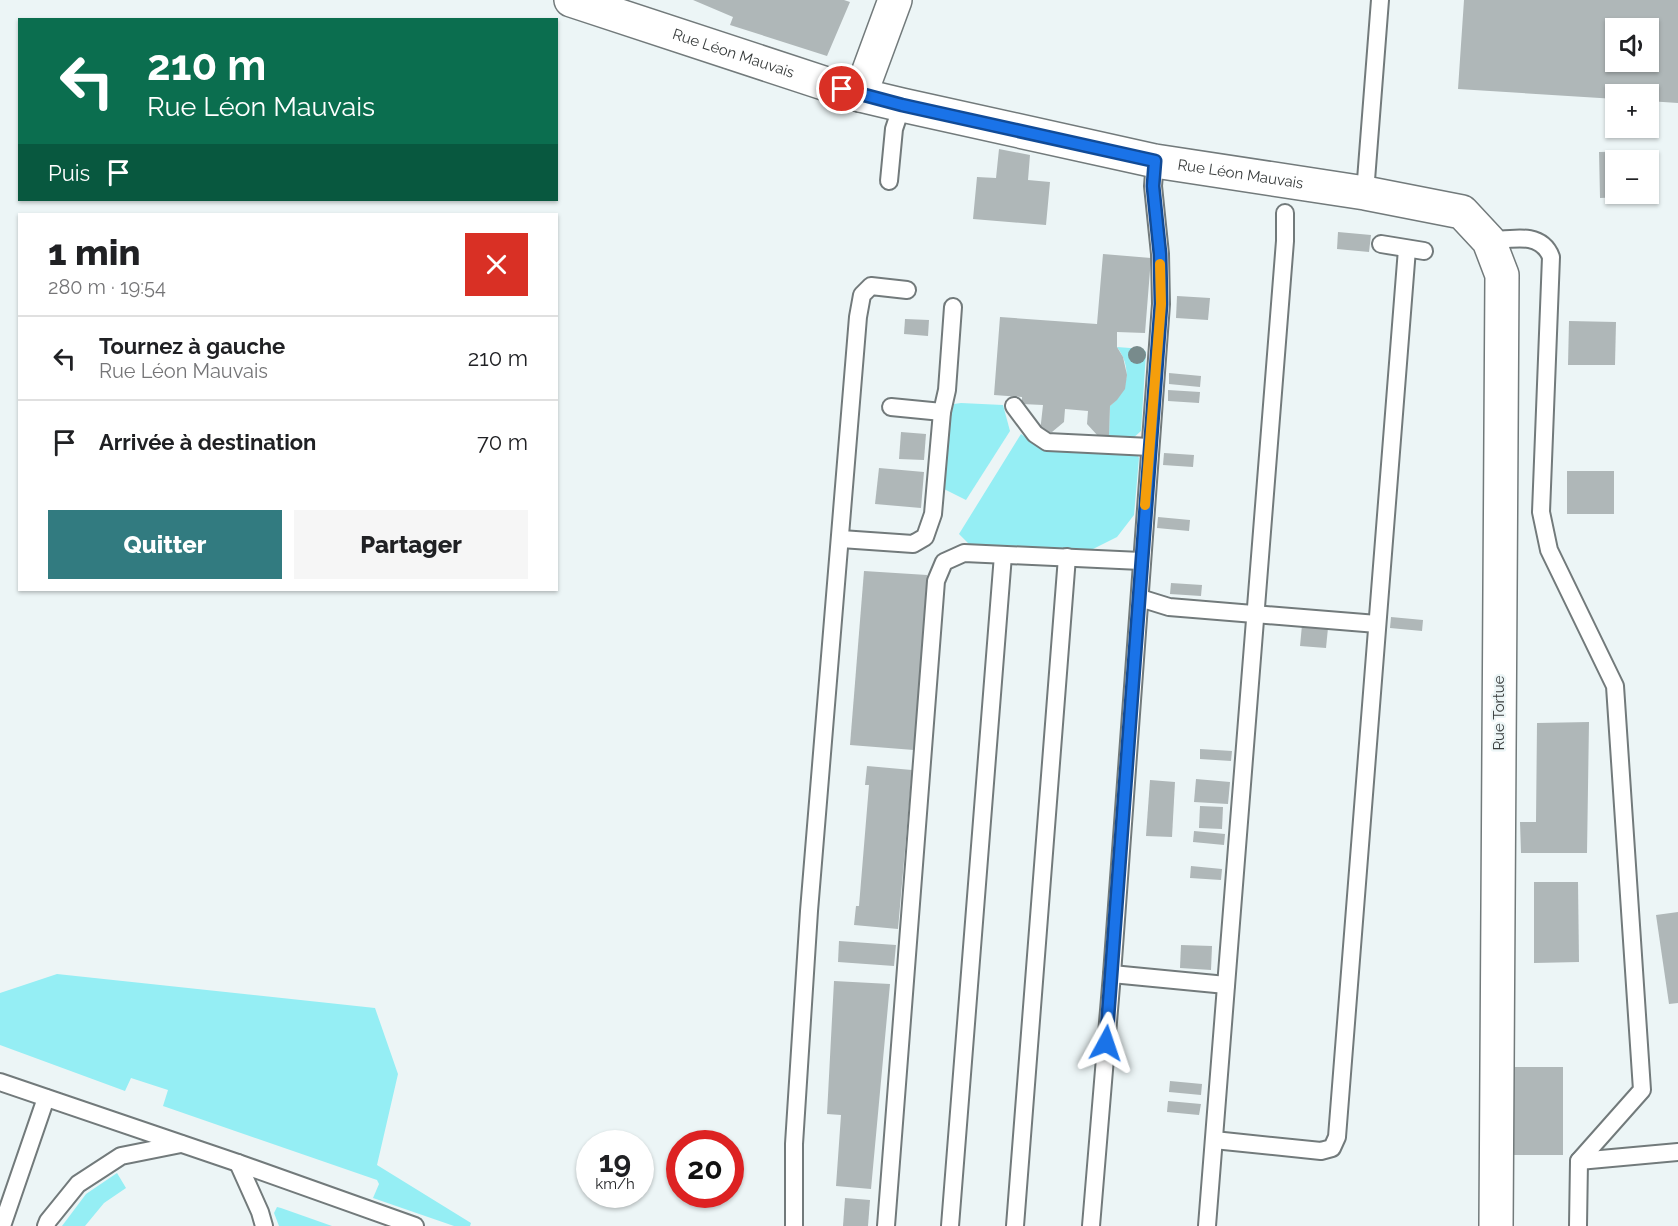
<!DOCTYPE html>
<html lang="fr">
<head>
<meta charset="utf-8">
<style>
  body { margin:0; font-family:Raleway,sans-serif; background:#f6f6f6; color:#202124; height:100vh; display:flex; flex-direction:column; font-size:22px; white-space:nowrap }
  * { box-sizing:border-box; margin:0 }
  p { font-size:20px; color:#757577 }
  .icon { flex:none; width:33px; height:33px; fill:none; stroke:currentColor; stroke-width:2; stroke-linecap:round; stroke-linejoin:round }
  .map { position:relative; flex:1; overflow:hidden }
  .sheet { position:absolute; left:18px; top:213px; width:540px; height:378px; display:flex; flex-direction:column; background:#fff; border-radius:0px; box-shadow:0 2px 4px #0004 }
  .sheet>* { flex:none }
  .hud { position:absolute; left:18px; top:18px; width:540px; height:183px; border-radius:0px; box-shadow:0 2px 4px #0004; background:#0b6e4f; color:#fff; overflow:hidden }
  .tools { position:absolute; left:1605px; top:18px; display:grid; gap:12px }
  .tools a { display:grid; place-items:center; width:54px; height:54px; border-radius:0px; background:#fff; box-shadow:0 2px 4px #0004; font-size:30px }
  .speed { position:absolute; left:576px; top:1130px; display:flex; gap:12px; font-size:30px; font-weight:700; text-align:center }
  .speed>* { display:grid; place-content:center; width:78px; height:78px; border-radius:50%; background:#fff; box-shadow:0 2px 4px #0004; line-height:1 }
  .speed small { font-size:15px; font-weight:400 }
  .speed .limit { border:9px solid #d22; background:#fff; color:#111 }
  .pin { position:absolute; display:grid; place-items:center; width:51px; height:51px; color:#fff; margin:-26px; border:3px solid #fff; border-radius:50%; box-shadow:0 2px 6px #0007 }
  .me { position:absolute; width:66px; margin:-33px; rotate:5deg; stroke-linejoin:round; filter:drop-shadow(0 0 4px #0008) }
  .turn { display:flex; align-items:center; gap:21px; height:126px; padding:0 30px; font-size:27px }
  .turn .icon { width:78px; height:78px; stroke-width:2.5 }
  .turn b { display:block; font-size:42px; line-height:51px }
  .then { display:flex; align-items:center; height:57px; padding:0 30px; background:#0003; gap:12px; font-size:22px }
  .round { display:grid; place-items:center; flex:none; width:63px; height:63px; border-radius:0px; background:#f6f6f6 }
  .headline { display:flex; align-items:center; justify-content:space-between; height:102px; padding:0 30px }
  h1 { font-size:36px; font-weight:800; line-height:45px }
  .button { display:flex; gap:12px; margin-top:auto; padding:12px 30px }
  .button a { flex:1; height:69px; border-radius:0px; background:#327b80; color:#fff; font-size:24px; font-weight:800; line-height:69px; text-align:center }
  .button a+a { background:#f6f6f6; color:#202124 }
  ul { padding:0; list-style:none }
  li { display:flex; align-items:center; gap:18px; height:84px; padding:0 30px; border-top:2px solid #e0e0e0 }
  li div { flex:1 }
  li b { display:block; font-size:22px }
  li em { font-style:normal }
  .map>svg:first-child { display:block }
</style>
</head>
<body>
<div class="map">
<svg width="1678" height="1226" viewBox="0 0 1678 1226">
  <rect width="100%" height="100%" fill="#ecf5f6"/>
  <g fill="#95eef4">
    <path d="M1117 347 1143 349 1146 352 1141 431 1132 439 1109 437 1110 406C1129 391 1132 367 1117 347Z"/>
    <polygon points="961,403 1003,405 1010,431 966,500 942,488 950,419 954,404"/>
    <polygon points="1021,434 1039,447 1125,454 1136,452 1139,458 1134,515 1117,537 1091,550 1077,550 969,544 959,534"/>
    <polygon points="57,974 375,1008 398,1074 377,1165 471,1223 470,1226 454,1226 373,1198 379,1184 377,1180 163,1106 168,1090 131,1078 125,1091 0,1045 0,993"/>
    <polygon points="117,1173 126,1188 104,1203 85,1226 62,1226 86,1194"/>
    <polygon points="277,1207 281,1208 332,1226 279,1226 274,1213"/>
  </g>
  <g fill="#afb7b8" fill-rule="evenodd">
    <polygon points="693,0 844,0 850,2 827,56 730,25 733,17"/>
    <path d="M1464 0H1678V103L1648 101V94H1616V99L1458 89ZM1616 28H1648V62H1616Z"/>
    <polygon points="999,149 1030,155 1028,180 1050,182 1046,225 973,219 977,177 996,178"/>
    <polygon points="1646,151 1646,160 1616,160 1616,194 1647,194 1647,196 1600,198 1599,152"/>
    <polygon points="1338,232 1371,235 1369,252 1337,249"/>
    <polygon points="1103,254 1151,258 1145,333 1117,332 1117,347 1123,357 1127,375 1125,389 1117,400 1110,406 1109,437 1098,436 1087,424 1088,411 1065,409 1064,422 1052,432 1040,432 1043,405 1022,404 1022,397 994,395 1000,317 1097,324"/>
    <polygon points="1177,296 1210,298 1208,320 1176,318"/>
    <polygon points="905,319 929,320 928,336 904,334"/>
    <polygon points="1569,321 1616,322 1615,365 1568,365"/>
    <polygon points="1169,373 1201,376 1200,387 1169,384"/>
    <polygon points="1168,390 1200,392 1199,403 1168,401"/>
    <polygon points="901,432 926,434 924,460 899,459"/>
    <polygon points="1164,453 1194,455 1193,467 1163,465"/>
    <polygon points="879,468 924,472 921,508 875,504"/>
    <rect x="1567" y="471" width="47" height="43"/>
    <polygon points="1158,517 1190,520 1189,531 1157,528"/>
    <polygon points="864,571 927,575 914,750 850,745"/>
    <polygon points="1171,583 1202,585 1201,596 1170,594"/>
    <polygon points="1391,617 1423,620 1422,631 1390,628"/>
    <polygon points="1302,625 1328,628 1326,648 1300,646"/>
    <polygon points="1589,722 1587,853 1521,853 1520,822 1536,822 1537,723"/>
    <polygon points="1200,749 1232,751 1231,761 1200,759"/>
    <polygon points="867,766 912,770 898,929 854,925 856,906 859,906 869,785 865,785"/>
    <polygon points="1196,779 1230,782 1228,804 1194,802"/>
    <polygon points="1150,780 1175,782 1172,837 1146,836"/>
    <polygon points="1200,806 1223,807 1222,829 1199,828"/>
    <polygon points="1194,831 1225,834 1224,845 1193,842"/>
    <polygon points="1191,866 1222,869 1221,880 1190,878"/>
    <polygon points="1534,882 1578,882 1579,962 1534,963"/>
    <polygon points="1678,912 1678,1003 1669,1004 1656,915"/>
    <polygon points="839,941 896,945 894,966 838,962"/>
    <polygon points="1181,945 1212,946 1211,970 1180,968"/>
    <polygon points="834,981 890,984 871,1189 836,1186 841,1115 827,1114"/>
    <polygon points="1513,1067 1563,1067 1563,1155 1512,1155"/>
    <polygon points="1170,1081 1202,1084 1201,1095 1169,1092"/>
    <polygon points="1168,1101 1201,1104 1199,1115 1167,1112"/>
    <polygon points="845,1198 870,1200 868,1226 843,1226"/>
  </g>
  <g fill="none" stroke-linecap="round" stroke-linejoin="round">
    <g stroke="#727a7b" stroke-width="20">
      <g id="lane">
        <polyline points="889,181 894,129 902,105"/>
        <polyline points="1365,193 1380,0"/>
        <path d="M1489 241C1512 239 1541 231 1551 257L1541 512 1549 550 1615 686 1642 1090 1579 1161 1578 1226"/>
        <polyline points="1381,244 1424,251"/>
        <polyline points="1014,406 1035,434 1047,442 1150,447"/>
        <polyline points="891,407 942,412"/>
        <polyline points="841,539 913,544 925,537 933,514 942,412 947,390 953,307"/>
        <polyline points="1140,598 1169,607 1377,624"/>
        <polyline points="1112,974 1226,985"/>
        <polyline points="0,1082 238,1163 415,1226"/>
        <polyline points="1214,1140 1321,1151 1332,1148 1337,1137 1407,249"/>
        <polyline points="1579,1161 1678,1152"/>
        <polyline points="238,1163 260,1212 264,1226"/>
        <polyline points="2,1226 46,1098"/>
        <polyline points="46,1226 48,1221 78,1184 121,1156 181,1144"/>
        <polyline points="794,1226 794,1144 809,911 858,317 862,295 871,286 907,290"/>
        <polyline points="886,1226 936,581 944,562 964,553 1141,561"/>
        <polyline points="950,1226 1003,555"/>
        <polyline points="1015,1226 1067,557"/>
        <polyline points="1091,1226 1112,974 1161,304 1160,254 1153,186 1155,161"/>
        <polyline points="1207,1226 1285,241 1285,213"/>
      </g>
    </g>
    <g stroke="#727a7b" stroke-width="36">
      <g id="street">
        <path id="s1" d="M571 0 860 95 902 105 1155 161 1365 193 1462 212 1489 241 1502 275 1496 1226"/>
        <polyline points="860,95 895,0"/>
      </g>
    </g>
    <use href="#lane" stroke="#fff" stroke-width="16"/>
    <use href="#street" stroke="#fff" stroke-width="33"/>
  </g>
  <circle fill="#788b8c" cx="1137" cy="355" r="9"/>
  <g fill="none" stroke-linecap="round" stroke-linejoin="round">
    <g stroke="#114b97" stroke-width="15">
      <polyline id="route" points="842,89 902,105 1155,161 1153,186 1160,254 1161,304 1106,1043"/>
    </g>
    <use href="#route" stroke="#1a73e8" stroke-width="10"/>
    <polyline stroke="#f59e0b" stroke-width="10" points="1145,505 1161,304 1160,264"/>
  </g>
  <g text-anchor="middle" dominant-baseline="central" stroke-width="4.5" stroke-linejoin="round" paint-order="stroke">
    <g font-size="15" fill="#373b3b" stroke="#ecf5f6">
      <text stroke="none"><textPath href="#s1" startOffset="171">Rue Léon Mauvais</textPath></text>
      <text stroke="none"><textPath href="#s1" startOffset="693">Rue Léon Mauvais</textPath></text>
      <text transform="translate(1499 713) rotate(-90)">Rue Tortue</text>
    </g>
  </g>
</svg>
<div class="tools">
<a><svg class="icon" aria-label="sound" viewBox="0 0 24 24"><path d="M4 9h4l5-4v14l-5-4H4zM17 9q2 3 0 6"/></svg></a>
<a>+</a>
<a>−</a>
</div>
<div class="speed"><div>19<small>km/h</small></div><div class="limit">20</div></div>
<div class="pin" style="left:842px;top:89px;background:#d93025"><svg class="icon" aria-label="arrive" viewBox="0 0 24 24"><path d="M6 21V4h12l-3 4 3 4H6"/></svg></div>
<svg class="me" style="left:1106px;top:1043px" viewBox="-20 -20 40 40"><path d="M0-17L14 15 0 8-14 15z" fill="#1a73e8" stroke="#fff" stroke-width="4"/></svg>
<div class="hud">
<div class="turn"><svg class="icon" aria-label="left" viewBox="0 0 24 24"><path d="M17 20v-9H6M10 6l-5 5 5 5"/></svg><div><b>210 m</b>Rue Léon Mauvais</div></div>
<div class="then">Puis<svg class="icon" aria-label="arrive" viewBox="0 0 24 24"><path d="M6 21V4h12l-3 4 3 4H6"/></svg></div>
</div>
<section class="sheet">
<div class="headline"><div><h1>1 min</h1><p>280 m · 19:54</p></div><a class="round" style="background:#d93025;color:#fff"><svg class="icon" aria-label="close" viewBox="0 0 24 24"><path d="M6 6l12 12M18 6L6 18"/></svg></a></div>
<ul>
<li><svg class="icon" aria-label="left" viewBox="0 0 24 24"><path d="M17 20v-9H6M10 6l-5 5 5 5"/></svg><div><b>Tournez à gauche</b><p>Rue Léon Mauvais</p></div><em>210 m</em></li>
<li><svg class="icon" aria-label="arrive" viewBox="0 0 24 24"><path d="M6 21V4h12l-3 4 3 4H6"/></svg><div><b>Arrivée à destination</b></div><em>70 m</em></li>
</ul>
<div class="button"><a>Quitter</a><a>Partager</a></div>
</section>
</div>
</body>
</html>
